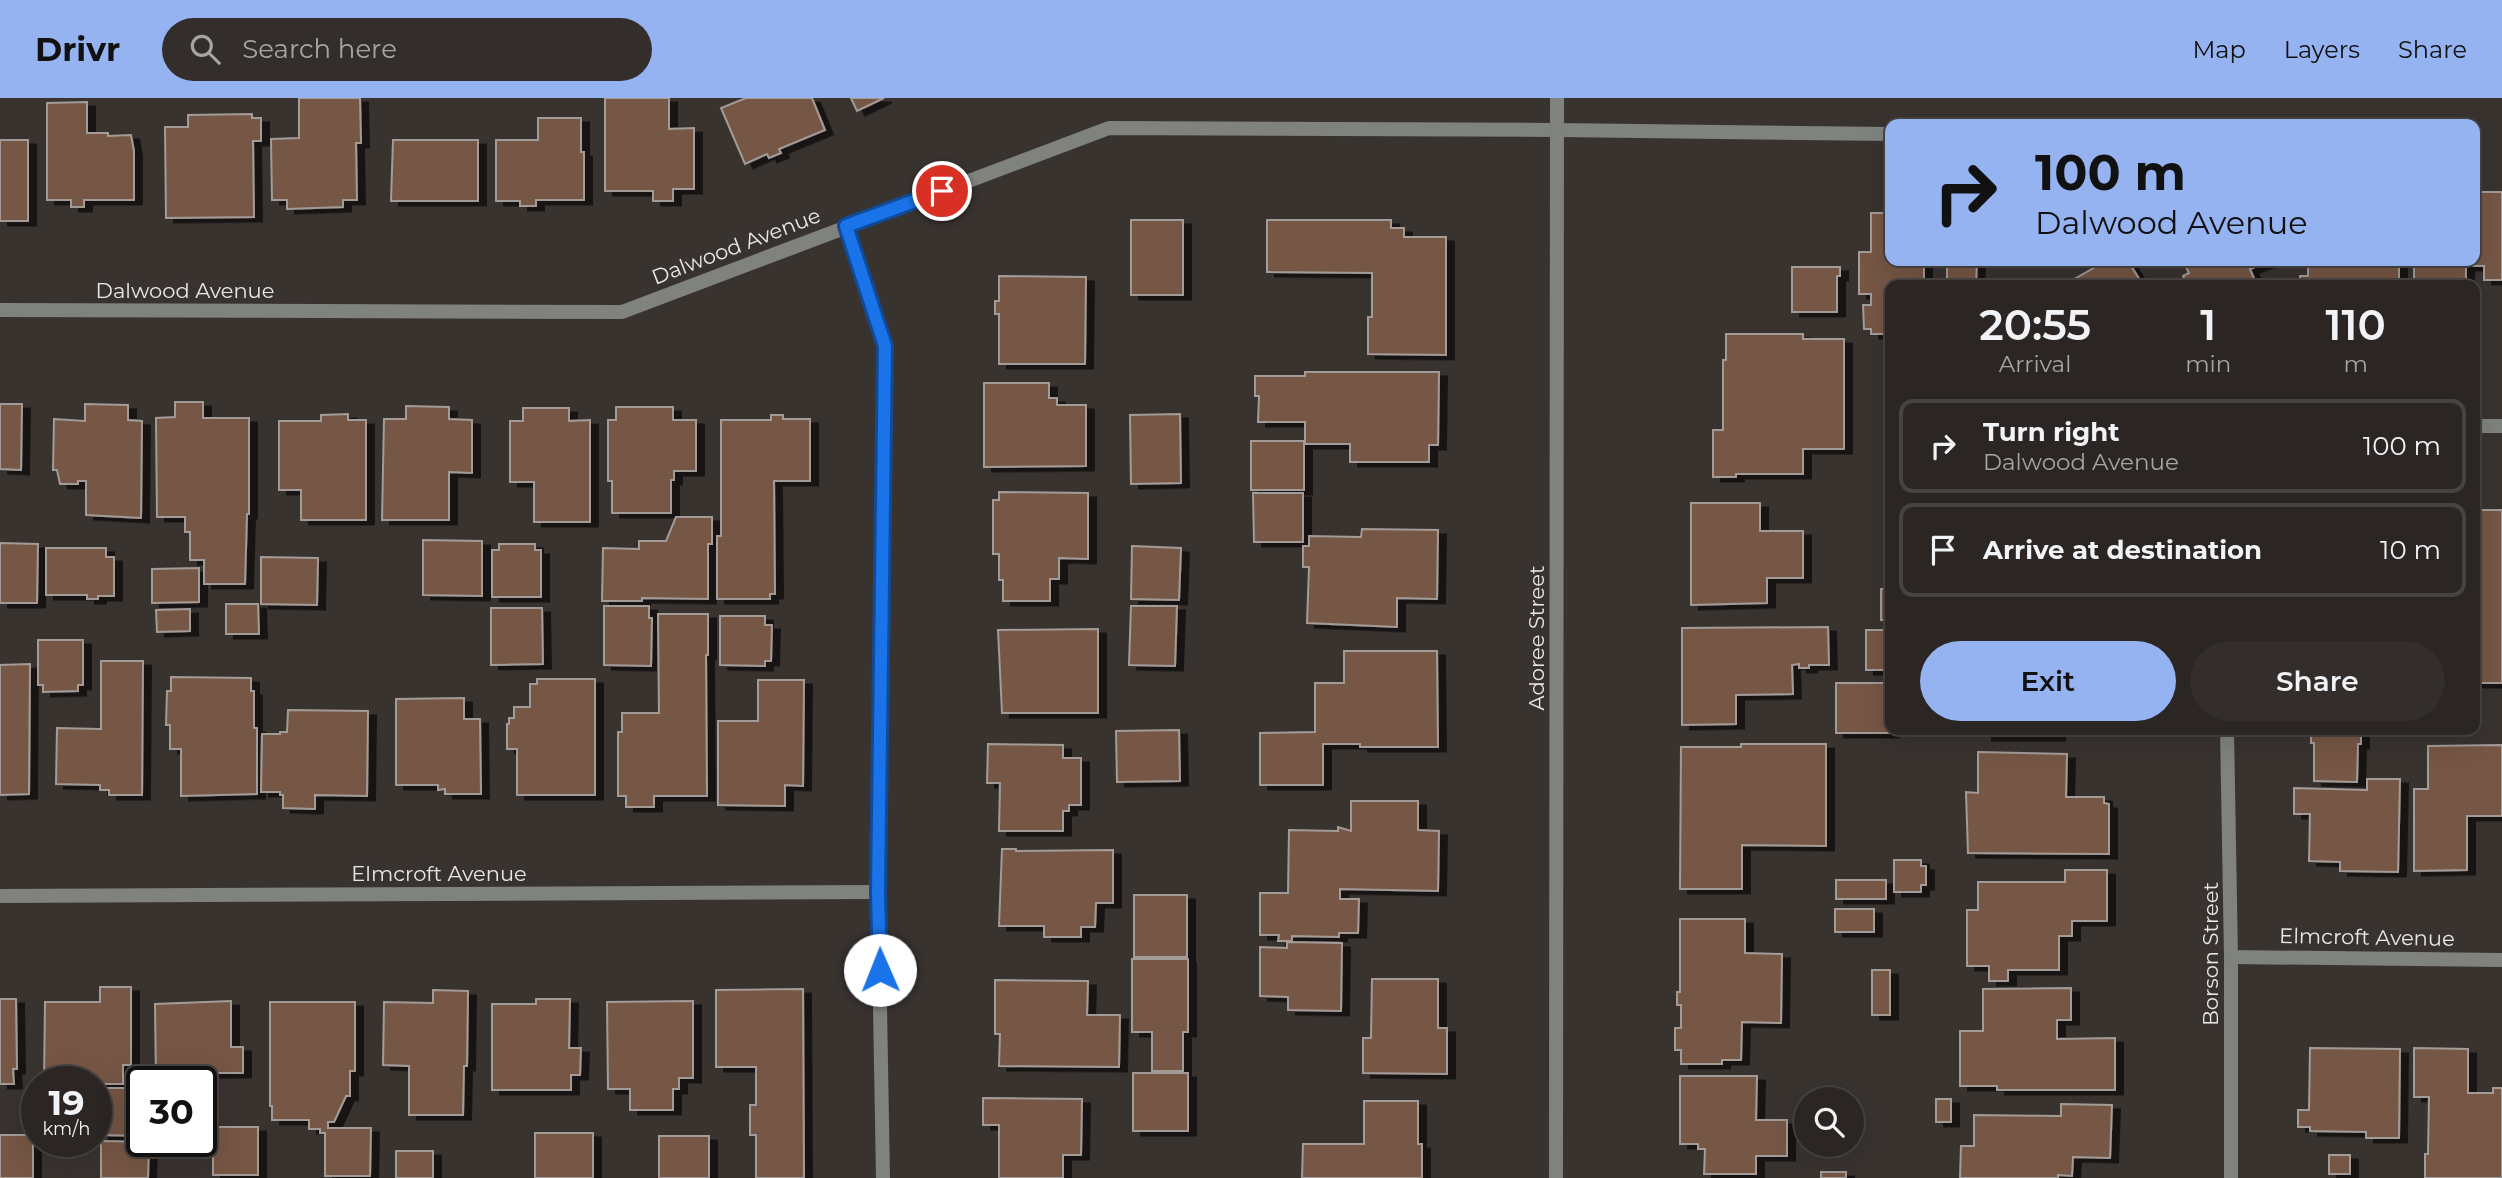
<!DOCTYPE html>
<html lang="en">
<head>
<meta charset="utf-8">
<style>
  body { margin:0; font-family:Montserrat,sans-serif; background:#332e2c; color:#f1f3f6; height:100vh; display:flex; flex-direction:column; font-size:26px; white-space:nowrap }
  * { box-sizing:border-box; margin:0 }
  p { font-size:23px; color:#a6a5a6 }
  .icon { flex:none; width:38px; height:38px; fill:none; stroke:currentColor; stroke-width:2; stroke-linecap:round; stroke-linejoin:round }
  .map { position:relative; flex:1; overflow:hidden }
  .side { position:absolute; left:1885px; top:182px; width:595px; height:455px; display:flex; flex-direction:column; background:#2b2624; border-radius:14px; box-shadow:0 7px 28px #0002,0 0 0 2px #474341 }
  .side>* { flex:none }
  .hud { position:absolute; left:1885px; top:21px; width:595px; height:147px; border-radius:14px; box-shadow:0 7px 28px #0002,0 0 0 2px #474341; background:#95b2f1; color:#111; overflow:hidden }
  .tools { position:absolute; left:1794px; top:989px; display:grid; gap:14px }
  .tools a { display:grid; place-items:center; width:70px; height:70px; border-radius:50%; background:#2b2624; box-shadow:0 7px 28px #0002,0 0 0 2px #474341; font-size:35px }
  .speed { position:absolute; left:21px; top:968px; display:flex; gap:14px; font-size:35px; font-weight:700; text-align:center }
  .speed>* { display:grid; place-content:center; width:91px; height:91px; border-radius:50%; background:#2b2624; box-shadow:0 7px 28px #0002,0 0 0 2px #474341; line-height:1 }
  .speed small { font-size:18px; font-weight:400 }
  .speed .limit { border:4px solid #111; border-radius:10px; background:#fff; color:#111 }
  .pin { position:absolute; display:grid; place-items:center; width:60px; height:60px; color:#fff; margin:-30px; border:4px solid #fff; border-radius:50%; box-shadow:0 2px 7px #0007 }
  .me { position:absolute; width:77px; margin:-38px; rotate:359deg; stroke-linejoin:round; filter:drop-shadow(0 0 5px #0008) }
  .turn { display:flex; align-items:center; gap:24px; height:147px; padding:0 35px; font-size:32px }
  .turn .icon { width:91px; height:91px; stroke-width:2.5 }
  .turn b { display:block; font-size:49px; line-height:60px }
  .eta { display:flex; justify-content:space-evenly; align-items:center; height:119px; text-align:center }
  .eta b { font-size:42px; font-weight:600; line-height:49px }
  .primary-button { display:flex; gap:14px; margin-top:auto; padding:14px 35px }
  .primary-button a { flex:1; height:80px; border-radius:42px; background:#95b2f1; color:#111; font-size:28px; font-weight:600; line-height:80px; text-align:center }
  .primary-button a+a { background:#332e2c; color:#f1f3f6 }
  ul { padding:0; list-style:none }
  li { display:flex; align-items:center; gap:21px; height:94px; margin:0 14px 10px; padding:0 21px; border:4px solid #474341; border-radius:14px }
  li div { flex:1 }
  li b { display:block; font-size:26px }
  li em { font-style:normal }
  header { display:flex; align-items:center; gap:42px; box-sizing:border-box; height:98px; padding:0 35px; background:#95b2f1; color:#111 }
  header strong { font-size:33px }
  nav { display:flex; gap:38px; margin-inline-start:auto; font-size:24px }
  .search { width:490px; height:63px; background:#332e2c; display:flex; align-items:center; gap:18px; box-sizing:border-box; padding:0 24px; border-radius:38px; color:#a6a5a6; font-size:26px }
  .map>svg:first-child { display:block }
</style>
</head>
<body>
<header>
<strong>Drivr</strong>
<div class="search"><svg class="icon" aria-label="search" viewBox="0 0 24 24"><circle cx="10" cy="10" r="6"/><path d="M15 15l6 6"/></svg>Search here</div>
<nav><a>Map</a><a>Layers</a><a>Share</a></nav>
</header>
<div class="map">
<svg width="2502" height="1080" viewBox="0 0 2502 1080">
  <defs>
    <filter id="shadow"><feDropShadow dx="8" dy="4.5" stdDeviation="0" flood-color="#0009"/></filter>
  </defs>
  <rect width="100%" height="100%" fill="#393330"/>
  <g fill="#765745" stroke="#a29b97" stroke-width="2" filter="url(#shadow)">
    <polygon points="299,0 360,0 361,45 356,45 357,102 343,102 343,109 287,111 287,102 272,102 271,41 299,40"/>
    <polygon points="605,0 669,0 669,31 694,30 694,91 673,91 673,103 653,103 653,93 605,93"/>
    <polygon points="746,0 812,0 825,32 779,51 781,55 769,60 767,56 745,66 721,10"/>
    <polygon points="851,0 884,0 857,13"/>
    <polygon points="87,4 87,35 108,35 108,38 131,37 134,53 134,102 84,102 84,109 71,109 71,102 47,102 47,5"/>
    <polygon points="252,16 252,20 261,20 261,43 253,43 254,119 166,120 165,29 188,29 188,17"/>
    <polygon points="538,20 581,20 581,54 584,54 584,102 536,102 536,108 520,108 520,103 496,103 496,42 538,42"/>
    <rect x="0" y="42" width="28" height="81"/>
    <polygon points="393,42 478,42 478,103 391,103"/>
    <polygon points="2474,94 2502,94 2502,182 2484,182 2484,168 2466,168 2466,187 2414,187 2414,163 2474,163"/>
    <polygon points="1871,115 1890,115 1890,163 1924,163 1924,187 1890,187 1890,236 1871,236 1871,231 1864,231 1863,207 1871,207 1871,196 1859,196 1859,154 1871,154"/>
    <rect x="1131" y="122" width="52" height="75"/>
    <polygon points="1267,122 1391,122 1391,130 1404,130 1404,139 1446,139 1446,257 1368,256 1368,219 1372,219 1372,175 1267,174"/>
    <polygon points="1947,163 1977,163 1976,187 1947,187"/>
    <polygon points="2106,163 2128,163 2143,187 2064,187"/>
    <polygon points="2183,163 2270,163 2250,171 2256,185 2250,187 2187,187 2183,178 2189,175"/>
    <polygon points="2308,163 2399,163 2399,182 2396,182 2396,186 2376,186 2376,182 2352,182 2352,187 2300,187 2300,178 2308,178"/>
    <polygon points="1792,169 1840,169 1840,178 1837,178 1837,214 1792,214"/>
    <polygon points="999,178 1086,179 1085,266 999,266 999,216 995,216 995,203 999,203"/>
    <polygon points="1726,236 1803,236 1803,241 1844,241 1844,351 1803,351 1803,376 1736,376 1736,379 1713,379 1713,332 1723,332 1723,262 1726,262"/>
    <polygon points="1305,274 1439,274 1438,347 1429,347 1429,364 1350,364 1350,346 1305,346 1305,324 1258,324 1259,298 1255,298 1255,278 1305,278"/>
    <polygon points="984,285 1049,285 1049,300 1057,300 1057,307 1086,307 1086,368 984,369"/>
    <polygon points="175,304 203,304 203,320 249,320 249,416 247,416 245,486 204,486 204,462 190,462 190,434 185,434 185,419 157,419 156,320 175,319"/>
    <polygon points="0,306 22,306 21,372 0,371"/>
    <polygon points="85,306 128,307 128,322 142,323 141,420 86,417 86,383 78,383 78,386 60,386 57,372 53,372 54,321 85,323"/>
    <polygon points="406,308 449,309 449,321 472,322 472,375 449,374 449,422 382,422 384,321 406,321"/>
    <polygon points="616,309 673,309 673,322 696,322 696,373 674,373 674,382 671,382 671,415 612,415 612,383 608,383 608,322 616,322"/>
    <polygon points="523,310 569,310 569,323 590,322 590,424 534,424 534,384 510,384 510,323 523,323"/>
    <polygon points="348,316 348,322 366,322 366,422 301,422 301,392 279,392 279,323 321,323 321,317"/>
    <polygon points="1180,316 1181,385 1131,386 1130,317"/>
    <polygon points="771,317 783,317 783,321 810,321 810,383 774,383 775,496 770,496 770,501 717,501 717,438 721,438 721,322 771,322"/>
    <rect x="1251" y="343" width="53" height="49"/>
    <polygon points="999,394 1088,395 1088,461 1059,460 1059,481 1050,481 1050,503 1003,503 1003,482 999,482 999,456 993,456 993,402 999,402"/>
    <polygon points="1253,395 1303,395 1303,444 1254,444"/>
    <polygon points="1691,405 1760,405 1760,433 1803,433 1803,480 1767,480 1767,505 1691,507"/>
    <rect x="2474" y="412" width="28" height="173"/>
    <polygon points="676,419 712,419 712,446 708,446 708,501 642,500 642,503 602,503 603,450 639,451 639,443 666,443"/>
    <polygon points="1362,431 1438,432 1437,501 1397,500 1397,529 1307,525 1309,469 1303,469 1303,448 1309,448 1309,438 1361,439"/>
    <polygon points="423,442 482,443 482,498 423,497"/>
    <polygon points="0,445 38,446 37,505 0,505"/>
    <polygon points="499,446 535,446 535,452 541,452 541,499 492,499 492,452 499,452"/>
    <polygon points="1132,448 1181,450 1179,502 1131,501"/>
    <polygon points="46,450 106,450 106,459 114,459 114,498 98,498 98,501 87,501 87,497 46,497"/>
    <polygon points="261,459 318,460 317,507 261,506"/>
    <polygon points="199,470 199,504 152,505 152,471"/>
    <rect x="1881" y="491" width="9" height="31"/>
    <polygon points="226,506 258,506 259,536 226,536"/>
    <polygon points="604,508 649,508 649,520 652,520 651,568 604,567"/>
    <polygon points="1131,508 1177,508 1175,568 1129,567"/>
    <polygon points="491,510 542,510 543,566 491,567"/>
    <polygon points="190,511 190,533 157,534 156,512"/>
    <polygon points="658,516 708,516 708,557 706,557 707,698 654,698 654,709 626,709 626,698 618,698 618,634 622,634 622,615 659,615"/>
    <polygon points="720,518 765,518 765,527 772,527 771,563 765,563 765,568 720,567"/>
    <polygon points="1828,529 1829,567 1809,567 1809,570 1799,570 1799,566 1792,567 1793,596 1736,597 1736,626 1682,627 1682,530"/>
    <polygon points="1098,531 1098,615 1002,615 998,532"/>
    <rect x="1866" y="532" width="24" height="40"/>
    <polygon points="38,542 83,542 83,587 78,587 78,593 43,594 43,587 38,587"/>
    <polygon points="1344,553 1437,553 1438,649 1360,649 1360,646 1323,646 1323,687 1260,687 1260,635 1315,634 1315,585 1344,585"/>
    <polygon points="101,563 143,563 142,697 109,697 109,692 100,692 100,687 56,686 57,630 101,631"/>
    <polygon points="30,566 29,696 0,697 0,567"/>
    <polygon points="171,579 251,580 251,593 254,593 254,630 257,630 257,696 181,698 181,651 170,651 170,627 166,627 167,593 171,593"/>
    <polygon points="537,581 595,581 595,697 517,697 517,651 507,651 507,626 509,626 509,620 514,620 514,609 530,609 530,586 537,586"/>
    <polygon points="758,582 804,582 803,688 785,687 785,708 718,707 718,623 758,623"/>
    <polygon points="1836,585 1890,585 1891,635 1836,635"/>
    <polygon points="464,600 464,621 480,621 481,696 445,696 445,691 438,692 438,687 396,687 396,601"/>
    <polygon points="288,612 368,613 367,698 315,697 315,711 283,710 283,697 280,697 280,694 261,694 262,636 280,636 280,634 287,634"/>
    <polygon points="1179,632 1180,683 1117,684 1116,633"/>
    <rect x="1984" y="632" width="73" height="6"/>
    <polygon points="2311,632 2361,632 2361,646 2358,646 2357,684 2314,683 2314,645 2311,645"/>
    <polygon points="988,646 1063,647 1063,660 1081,660 1081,707 1069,707 1069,713 1063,713 1063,733 999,733 1000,685 987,685"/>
    <polygon points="1741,646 1826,646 1826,748 1742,747 1742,791 1680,791 1681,649 1741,649"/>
    <polygon points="2502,647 2502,718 2467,718 2467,772 2414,773 2414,691 2428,691 2428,648"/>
    <polygon points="1978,654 2067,656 2066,699 2104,699 2104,705 2109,706 2109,756 1968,755 1966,694 1978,695"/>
    <polygon points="2367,681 2400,681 2398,774 2340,773 2340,764 2309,763 2310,716 2294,716 2294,690 2367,692"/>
    <polygon points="1351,703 1418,703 1418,732 1439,733 1438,793 1340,791 1340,801 1359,801 1358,835 1339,835 1339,839 1292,838 1292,843 1278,843 1279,837 1260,837 1260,795 1288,795 1289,732 1338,733 1338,729 1351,733"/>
    <polygon points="1002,751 1016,751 1016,753 1113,752 1113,805 1096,805 1095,829 1081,829 1081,839 1044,839 1044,828 999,828"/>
    <polygon points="1894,762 1921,762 1921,768 1926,768 1926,787 1921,787 1921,794 1894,794"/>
    <polygon points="2065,772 2107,772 2107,823 2072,823 2072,838 2059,838 2059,872 2008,872 2008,883 1989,883 1989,868 1967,868 1967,812 1978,812 1978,784 2065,784"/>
    <rect x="1836" y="782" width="50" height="19"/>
    <rect x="1134" y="797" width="53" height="62"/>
    <rect x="1835" y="811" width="39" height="23"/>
    <polygon points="1680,821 1745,821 1745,855 1782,856 1781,925 1742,924 1741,962 1722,962 1722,966 1681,966 1681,952 1675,952 1675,930 1681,930 1681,907 1677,907 1677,894 1680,894"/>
    <polygon points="1287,844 1342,845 1341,913 1288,912 1288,899 1260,898 1260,849 1287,850"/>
    <polygon points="1132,861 1188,861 1188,934 1183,934 1183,973 1152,973 1152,934 1132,934"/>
    <rect x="1872" y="872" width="18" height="45"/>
    <polygon points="1372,881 1438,881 1438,930 1447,930 1447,976 1363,975 1363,940 1371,940"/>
    <polygon points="995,882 1088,883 1087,917 1120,917 1119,969 999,968 1000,936 995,936"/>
    <polygon points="100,889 131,889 131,967 123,967 123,986 96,986 96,984 44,984 45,904 100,904"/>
    <polygon points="2071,890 2071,922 2057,922 2057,941 2115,940 2115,992 1997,992 1997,988 1960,988 1960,933 1983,933 1983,891"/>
    <polygon points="803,891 804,1080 756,1080 756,1037 750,1037 750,1007 756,1007 756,969 716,969 716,892"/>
    <polygon points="433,892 468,893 467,968 464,968 463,1017 409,1017 409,968 383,967 384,904 433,905"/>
    <polygon points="0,901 16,901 17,971 13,971 14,986 0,986"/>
    <polygon points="536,901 570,901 569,950 581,950 580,977 571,977 571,992 492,992 492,906 536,906"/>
    <polygon points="231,903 231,949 243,949 243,975 201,975 202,1005 201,984 156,984 155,906"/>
    <polygon points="693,903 693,980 679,980 679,991 673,991 673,1012 630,1012 630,991 608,991 607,904"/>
    <polygon points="270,904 355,904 355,973 350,973 350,998 346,998 334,1024 328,1024 328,1030 371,1030 370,1078 325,1078 325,1035 320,1035 320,1031 309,1031 309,1022 272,1022 272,1008 270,1008"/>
    <polygon points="2310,950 2400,951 2399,1040 2366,1040 2366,1034 2310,1033 2310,1029 2298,1029 2298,1012 2309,1012"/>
    <polygon points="2414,950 2468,951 2468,995 2493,995 2493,990 2502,990 2502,1080 2425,1080 2425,1056 2428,1056 2429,999 2414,999"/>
    <rect x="1133" y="975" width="55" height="58"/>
    <polygon points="1680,978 1757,978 1756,1022 1787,1022 1787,1058 1756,1058 1756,1076 1704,1076 1705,1051 1698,1051 1698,1046 1680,1046"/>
    <polygon points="102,990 142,990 142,1038 101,1037"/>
    <polygon points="983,1000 1082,1001 1081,1057 1063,1057 1063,1080 999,1080 999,1027 983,1027"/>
    <rect x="1936" y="1001" width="15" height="23"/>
    <polygon points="1364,1003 1418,1003 1418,1046 1422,1046 1422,1080 1302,1080 1303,1046 1364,1046"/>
    <polygon points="2061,1006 2112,1007 2110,1060 2073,1059 2072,1078 2058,1077 2058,1080 1960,1080 1961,1048 1974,1048 1974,1017 2061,1018"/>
    <rect x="213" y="1029" width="45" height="48"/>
    <rect x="535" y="1035" width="58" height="45"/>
    <rect x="0" y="1037" width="33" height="43"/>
    <rect x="659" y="1038" width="50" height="42"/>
    <polygon points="101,1043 149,1044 148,1080 101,1080"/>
    <rect x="396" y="1053" width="37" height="27"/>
    <rect x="2329" y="1057" width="21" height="19"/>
    <rect x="1821" y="1074" width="25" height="6"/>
  </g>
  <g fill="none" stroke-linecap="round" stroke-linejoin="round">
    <g stroke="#7f827f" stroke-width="14">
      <polyline points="846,128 885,248 878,794 883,1080"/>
      <polyline points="0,212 622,214 1109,30 1557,32 1890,36"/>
      <polyline points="2474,328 2502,328"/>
      <polyline points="2227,632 2231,859 2231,1080"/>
      <polyline points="0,798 878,794"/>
      <polyline points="2231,859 2502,862"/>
      <polyline points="1556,1080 1557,0"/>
    </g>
  </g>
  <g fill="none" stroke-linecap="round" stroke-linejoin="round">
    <g stroke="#114b97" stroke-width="18">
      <polyline id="route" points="880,872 878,794 885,248 846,128 942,93"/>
    </g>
    <use href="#route" stroke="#1a73e8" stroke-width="12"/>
  </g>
  <g text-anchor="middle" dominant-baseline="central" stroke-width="7" stroke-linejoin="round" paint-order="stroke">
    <g font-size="21" fill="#ebe7e5" stroke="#393330">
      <text transform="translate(736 148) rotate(-21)">Dalwood Avenue</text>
      <text x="185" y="192">Dalwood Avenue</text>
      <text transform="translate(1536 540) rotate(-90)">Adoree Street</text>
      <text x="439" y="775">Elmcroft Avenue</text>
      <text transform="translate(2367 839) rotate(1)">Elmcroft Avenue</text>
      <text transform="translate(2210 856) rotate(-90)">Borson Street</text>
    </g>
  </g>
</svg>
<div class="tools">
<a><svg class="icon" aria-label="search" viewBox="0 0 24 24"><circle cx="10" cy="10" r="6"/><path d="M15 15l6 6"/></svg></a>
</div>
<div class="speed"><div>19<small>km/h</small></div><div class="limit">30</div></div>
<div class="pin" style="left:942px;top:93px;background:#d93025"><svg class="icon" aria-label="arrive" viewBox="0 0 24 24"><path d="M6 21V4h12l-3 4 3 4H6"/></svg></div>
<svg class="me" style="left:880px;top:872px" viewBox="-20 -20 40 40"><circle r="19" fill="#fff"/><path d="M0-13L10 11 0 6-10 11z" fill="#1a73e8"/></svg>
<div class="hud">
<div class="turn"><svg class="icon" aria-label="right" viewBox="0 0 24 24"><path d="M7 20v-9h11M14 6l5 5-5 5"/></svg><div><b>100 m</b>Dalwood Avenue</div></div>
</div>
<section class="side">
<div class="eta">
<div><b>20:55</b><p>Arrival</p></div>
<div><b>1</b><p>min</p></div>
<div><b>110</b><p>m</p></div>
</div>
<ul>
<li><svg class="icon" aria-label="right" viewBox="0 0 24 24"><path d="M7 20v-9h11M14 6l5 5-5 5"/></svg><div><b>Turn right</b><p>Dalwood Avenue</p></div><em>100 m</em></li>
<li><svg class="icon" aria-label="arrive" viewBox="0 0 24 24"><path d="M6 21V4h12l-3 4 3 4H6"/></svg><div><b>Arrive at destination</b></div><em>10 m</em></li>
</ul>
<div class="primary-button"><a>Exit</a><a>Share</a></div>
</section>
</div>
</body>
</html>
